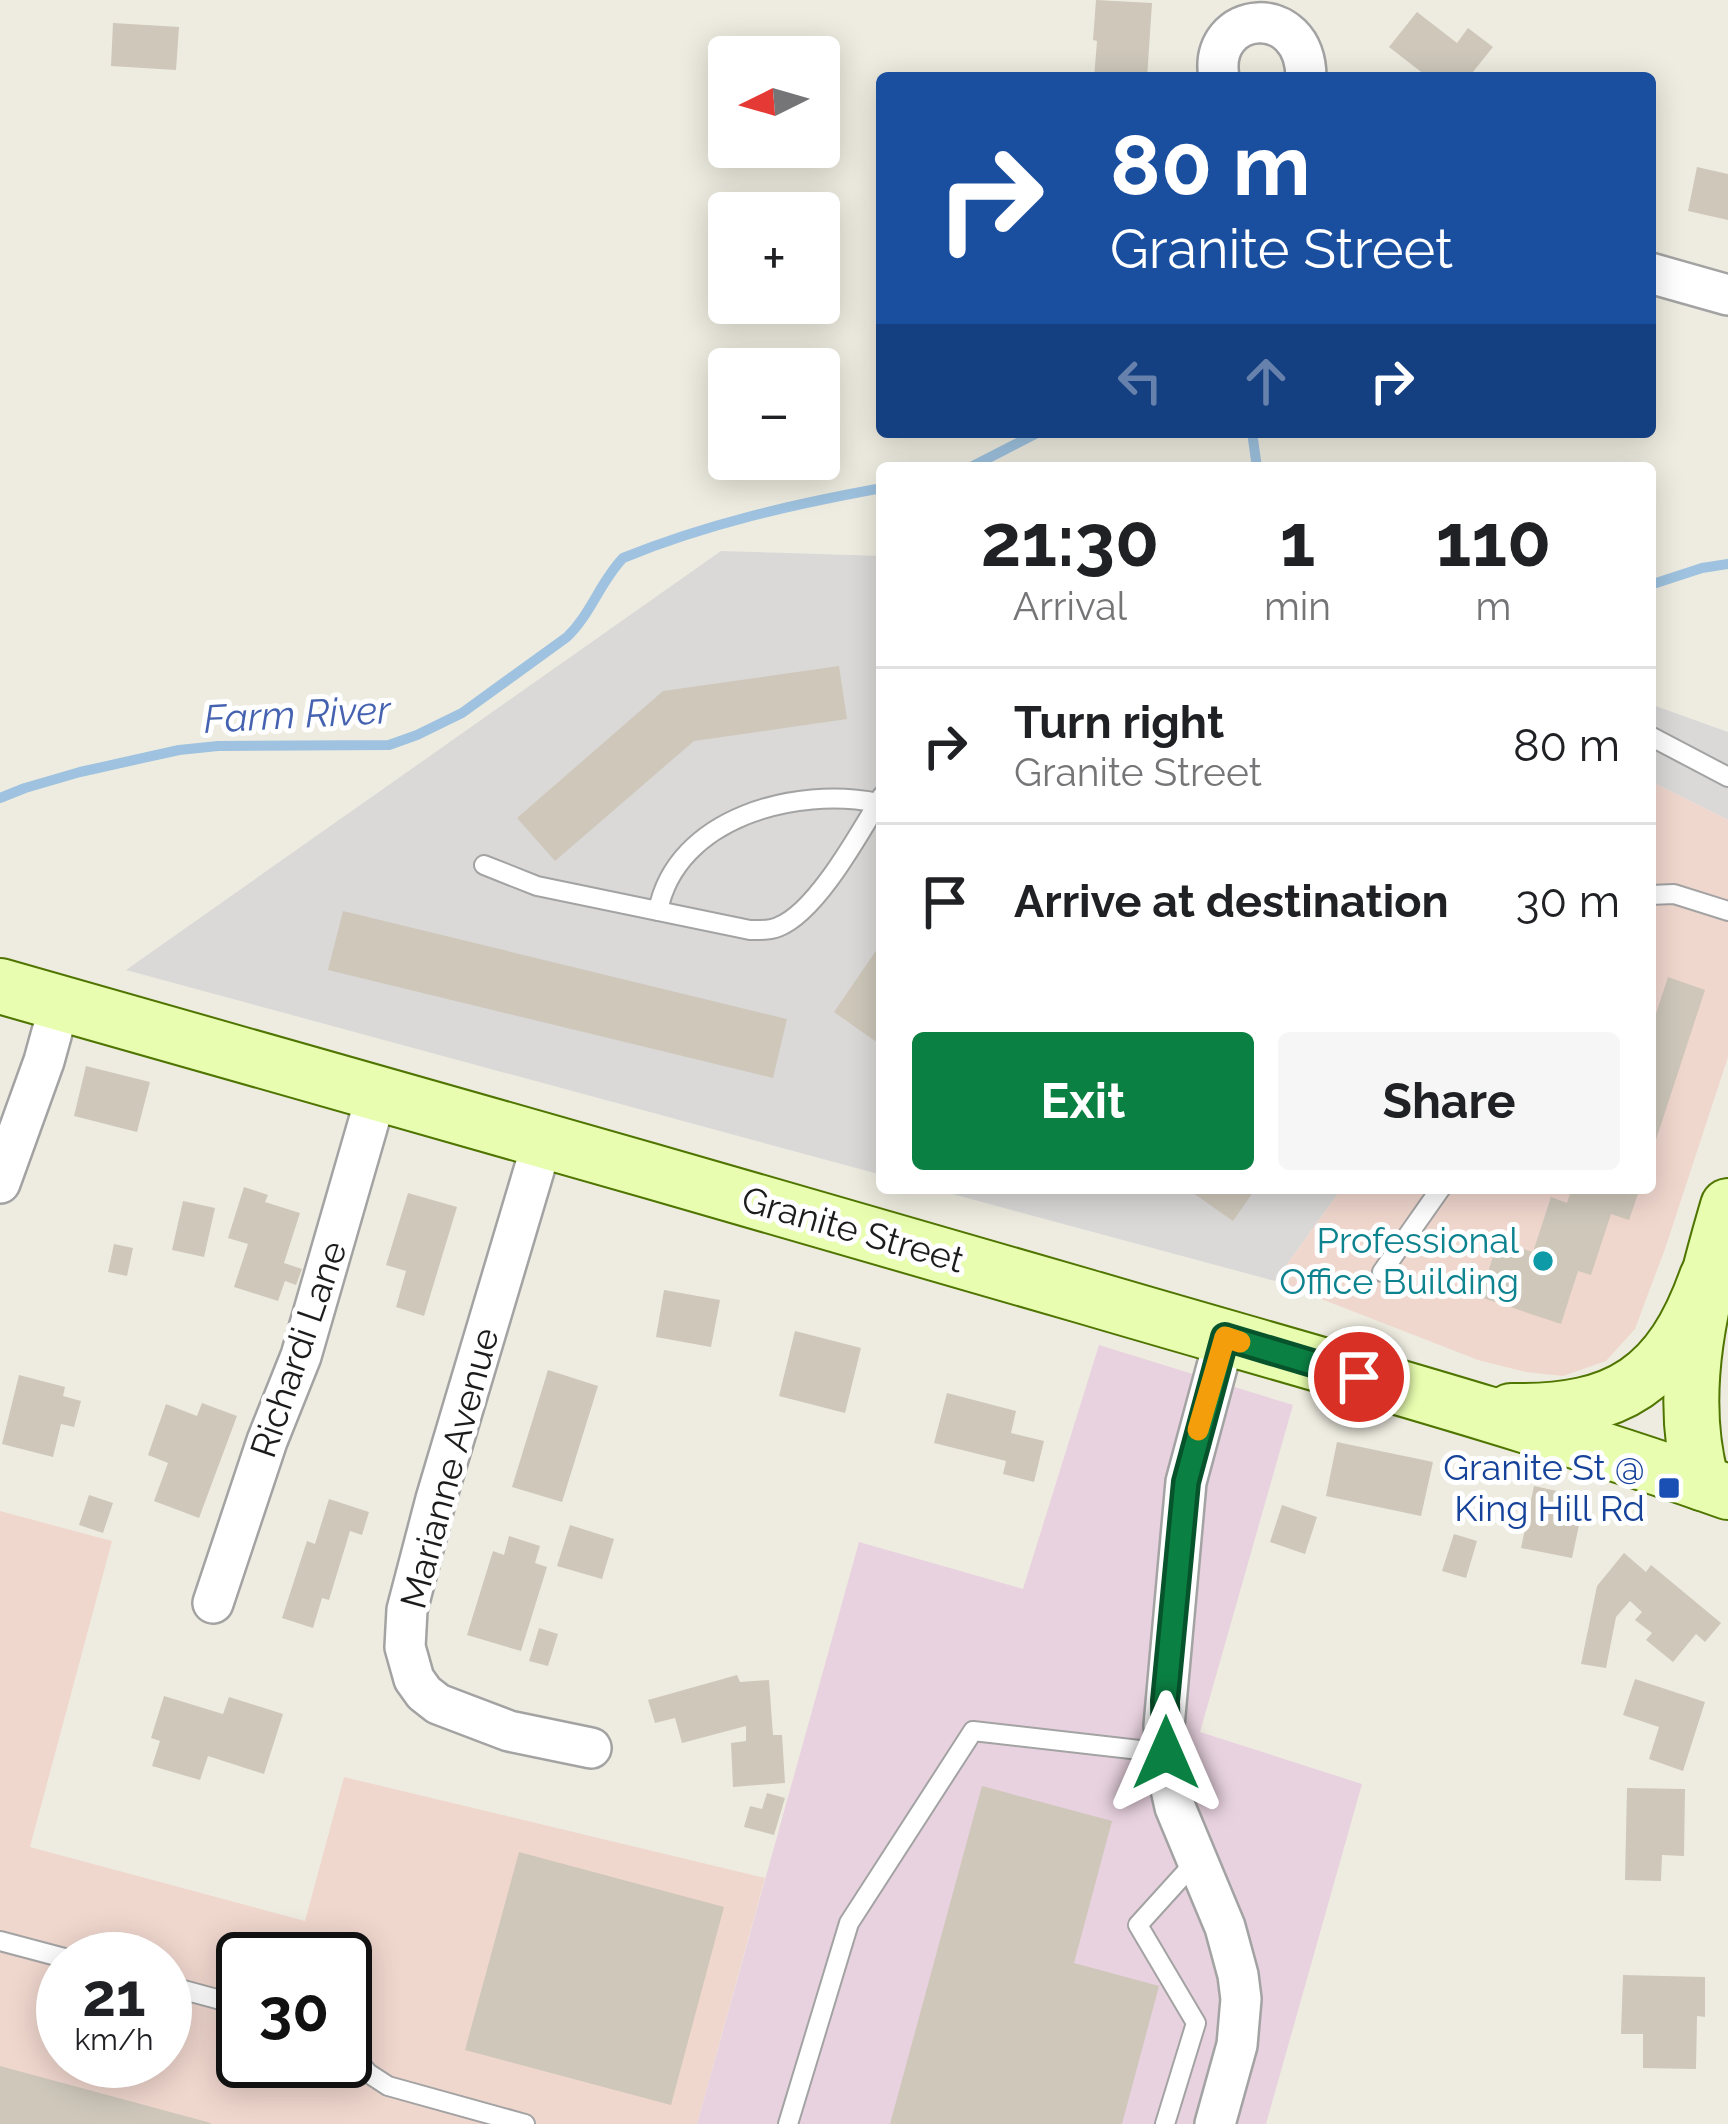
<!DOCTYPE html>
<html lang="en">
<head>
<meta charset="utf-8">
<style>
  body { margin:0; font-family:Raleway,sans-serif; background:#f6f6f6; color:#202124; height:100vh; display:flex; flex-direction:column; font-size:45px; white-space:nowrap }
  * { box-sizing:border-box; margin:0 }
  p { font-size:39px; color:#757577 }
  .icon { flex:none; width:66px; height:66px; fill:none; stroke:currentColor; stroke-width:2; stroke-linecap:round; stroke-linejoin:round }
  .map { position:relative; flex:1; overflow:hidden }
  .sheet { position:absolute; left:876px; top:462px; width:780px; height:732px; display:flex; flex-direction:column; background:#fff; border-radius:12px; box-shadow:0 6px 30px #0003 }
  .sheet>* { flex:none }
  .hud { position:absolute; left:876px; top:72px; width:780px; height:366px; border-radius:12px; box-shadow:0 6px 30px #0003; background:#1a4fa0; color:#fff; overflow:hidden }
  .needle { width:78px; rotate:265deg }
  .controls { position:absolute; left:708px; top:36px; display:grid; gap:24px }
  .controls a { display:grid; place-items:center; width:132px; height:132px; border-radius:12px; background:#fff; box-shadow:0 6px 30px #0003; font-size:60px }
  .speed { position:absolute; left:36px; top:1932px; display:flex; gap:24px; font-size:60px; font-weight:700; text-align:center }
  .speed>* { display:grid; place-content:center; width:156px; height:156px; border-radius:50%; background:#fff; box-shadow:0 6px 30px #0003; line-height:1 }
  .speed small { font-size:30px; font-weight:400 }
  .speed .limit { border:6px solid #111; border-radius:18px; background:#fff; color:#111 }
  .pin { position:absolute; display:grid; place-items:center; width:102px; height:102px; color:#fff; margin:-51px; border:6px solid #fff; border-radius:50%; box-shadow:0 3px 12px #0007 }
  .me { position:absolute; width:132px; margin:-66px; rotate:0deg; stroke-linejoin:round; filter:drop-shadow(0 0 9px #0008) }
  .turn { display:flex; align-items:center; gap:42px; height:252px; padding:0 36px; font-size:54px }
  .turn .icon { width:156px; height:156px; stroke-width:2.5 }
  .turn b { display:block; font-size:84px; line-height:102px }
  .lanes { display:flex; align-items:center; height:114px; padding:0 36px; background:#0003; justify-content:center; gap:60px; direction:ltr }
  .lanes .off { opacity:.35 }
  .eta { display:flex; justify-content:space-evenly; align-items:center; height:204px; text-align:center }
  .eta b { font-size:72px; font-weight:700; line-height:84px }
  .cta { display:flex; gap:24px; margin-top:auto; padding:24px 36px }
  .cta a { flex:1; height:138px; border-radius:12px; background:#0b8043; color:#fff; font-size:48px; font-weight:700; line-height:138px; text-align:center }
  .cta a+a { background:#f6f6f6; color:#202124 }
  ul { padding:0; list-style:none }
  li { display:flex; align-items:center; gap:36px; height:156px; padding:0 36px; border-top:3px solid #e0e0e0 }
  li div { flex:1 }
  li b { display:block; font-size:45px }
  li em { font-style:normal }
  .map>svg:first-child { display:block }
</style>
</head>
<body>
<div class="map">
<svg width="1728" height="2124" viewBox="0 0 1728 2124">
  <rect width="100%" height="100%" fill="#eeece0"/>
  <g fill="#dad9d8">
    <polygon points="721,551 882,556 882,1175 126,970"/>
    <polygon points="1650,704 1728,732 1728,820 1650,781"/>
    <polygon points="930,1188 1342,1188 1275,1281"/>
  </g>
  <g fill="#f0d7ce" fill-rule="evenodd">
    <polygon points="1650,781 1728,820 1728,1057 1666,1246 1635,1329 1606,1361 1563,1376 1526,1372 1478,1360 1275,1281 1342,1188 1650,1188"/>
    <path d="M0 1511 112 1541 30 1847 305 1921 344 1777 765 1878 697 2124H0ZM63 1959H165V2061H63ZM243 1959H345V2061H243Z"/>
  </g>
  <polygon fill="#e8d2df" points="1099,1345 1293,1405 1200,1732 1362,1784 1266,2124 697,2124 859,1542 1023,1589"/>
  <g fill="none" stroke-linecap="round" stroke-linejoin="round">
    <g stroke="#9ec2df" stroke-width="10">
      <polyline points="1252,432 1257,468"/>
      <polyline points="969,468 1039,432"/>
      <polyline points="1650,585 1702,568 1728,564"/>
      <path d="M0 798 25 788 80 772 179 750 218 746 389 745 417 735 462 713 567 637C591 614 600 582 623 558 706 524 794 504 882 488"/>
    </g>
  </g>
  <g fill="#cec7ba">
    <polygon points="1096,0 1152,3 1147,78 1094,78 1097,41 1093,40"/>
    <polygon points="1417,12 1457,43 1468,28 1493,47 1468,78 1429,78 1389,47"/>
    <polygon points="113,23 179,27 176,70 111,66"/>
    <polygon points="1697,167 1728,174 1728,220 1688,211"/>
    <polygon points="839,666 847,719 694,741 555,861 517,818 663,691"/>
    <polygon points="343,911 787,1019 773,1078 328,970"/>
    <polygon points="882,942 882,1046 834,1012"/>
    <polygon points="1668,977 1705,990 1651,1155 1650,1032"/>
    <polygon points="86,1066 150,1082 137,1132 74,1116"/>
    <polygon points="244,1187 268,1195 265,1202 300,1213 284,1263 302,1269 296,1285 285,1281 278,1301 234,1287 248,1244 228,1238"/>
    <polygon points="1186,1188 1256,1188 1233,1221"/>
    <polygon points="1572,1188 1640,1188 1629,1220 1611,1214 1591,1275 1578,1271 1561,1324 1480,1297 1498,1241 1533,1252 1551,1197 1567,1203"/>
    <polygon points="408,1193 457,1207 424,1316 396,1307 406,1271 386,1265"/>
    <polygon points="183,1201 215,1208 204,1257 172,1250"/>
    <polygon points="114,1244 133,1248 127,1276 108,1272"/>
    <polygon points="664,1290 720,1300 711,1347 656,1337"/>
    <polygon points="795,1331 861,1348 845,1413 779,1396"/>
    <polygon points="548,1370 598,1386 562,1502 512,1487"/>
    <polygon points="19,1375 65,1387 63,1396 81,1401 74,1427 61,1424 53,1457 2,1444"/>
    <polygon points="947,1393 1016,1411 1011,1433 1044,1441 1034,1482 1003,1474 1006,1461 934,1443"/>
    <polygon points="202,1403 237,1416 199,1518 154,1501 168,1463 148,1455 166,1404 197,1416"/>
    <polygon points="1337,1442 1433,1462 1421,1516 1326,1496"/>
    <polygon points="1534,1486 1585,1497 1572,1558 1521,1548"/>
    <polygon points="89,1495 113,1503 103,1533 79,1525"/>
    <polygon points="329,1499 369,1512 362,1535 350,1531 329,1600 322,1598 313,1628 282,1618 307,1541 315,1544"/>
    <polygon points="1282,1505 1317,1517 1305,1554 1270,1542"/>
    <polygon points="570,1525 614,1539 602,1579 557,1566"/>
    <polygon points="1454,1534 1477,1541 1466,1578 1442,1571"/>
    <polygon points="509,1536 540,1546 535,1563 547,1567 521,1651 467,1635 493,1551 504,1555"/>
    <polygon points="1624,1553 1646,1572 1651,1565 1721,1623 1705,1642 1696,1634 1673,1662 1646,1640 1652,1633 1635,1620 1642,1612 1630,1601 1616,1617 1606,1668 1581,1664 1597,1586"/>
    <polygon points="539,1628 558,1634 548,1666 529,1661"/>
    <polygon points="737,1675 740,1682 769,1680 773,1735 782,1735 785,1783 733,1787 731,1743 746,1741 746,1726 682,1743 675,1718 655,1723 648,1700"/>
    <polygon points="1635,1679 1705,1702 1683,1771 1649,1759 1659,1727 1623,1715"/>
    <polygon points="164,1696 223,1714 229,1697 283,1714 264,1774 208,1756 200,1780 152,1766 160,1741 151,1738"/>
    <polygon points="982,1786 1112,1821 1074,1963 1159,1986 1122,2124 890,2124"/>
    <polygon points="1627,1788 1685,1789 1684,1856 1662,1855 1661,1881 1625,1880"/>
    <polygon points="767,1793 785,1798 774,1835 744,1827 750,1806 762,1809"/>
    <polygon points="519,1852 724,1907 671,2105 465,2050"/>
    <polygon points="1623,1975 1705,1977 1705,2017 1697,2016 1696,2069 1643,2068 1643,2034 1621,2034"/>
    <polygon points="0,2066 211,2123 210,2124 0,2124"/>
  </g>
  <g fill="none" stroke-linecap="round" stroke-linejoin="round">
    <g stroke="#a3a3a3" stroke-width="22">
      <g id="service">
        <polyline points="1650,736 1728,777"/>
        <path d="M484 865 537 886 750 930C759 930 769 931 778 927 817 912 860 832 882 796"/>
        <polyline points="1650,895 1674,894 1728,911"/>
        <path d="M658 911C676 817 797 786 878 803"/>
        <polyline points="1382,1272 1441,1188"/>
        <polyline points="0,1941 68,1959"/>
        <polyline points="165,1985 243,2006"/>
        <polyline points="345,2044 368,2073 388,2086 525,2124"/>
        <polyline points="788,2124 849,1923 973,1731 1166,1753"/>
        <polyline points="1165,2124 1196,2023 1138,1925 1196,1861"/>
      </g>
    </g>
    <g stroke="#a3a3a3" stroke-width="44">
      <g id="minor">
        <path d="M1219 78C1207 9 1306 0 1306 78"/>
        <polyline points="1650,273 1728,295"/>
        <polyline points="543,1140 436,1499 407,1610 405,1647 414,1679 424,1693 438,1704 509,1731 591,1748"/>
        <polyline points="0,1183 44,1061 60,1003"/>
        <polyline points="213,1603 267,1441 301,1356 377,1093"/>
        <polyline points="1215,2124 1237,2045 1241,1999 1238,1975 1225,1927 1175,1807 1169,1780 1164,1726 1186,1482 1225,1337"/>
      </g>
    </g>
    <g stroke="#4f7500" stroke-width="58">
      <g id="secondary">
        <path d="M0 986C363 1088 725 1192 1087 1297 1301 1360 1518 1418 1728 1492"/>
        <path d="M1511 1411C1619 1413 1671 1379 1707 1277"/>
        <path d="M1702 1483C1676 1391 1702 1295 1728 1206"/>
      </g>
    </g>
    <use href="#service" stroke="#fff" stroke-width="18"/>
    <use href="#minor" stroke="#fff" stroke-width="39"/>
    <use href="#secondary" stroke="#e8fdaf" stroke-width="54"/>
  </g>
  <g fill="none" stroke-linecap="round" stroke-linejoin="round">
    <g stroke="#07532c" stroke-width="30">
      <polyline id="route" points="1166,1753 1165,1701 1186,1482 1225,1337 1359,1377"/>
    </g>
    <use href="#route" stroke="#0b8043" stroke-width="21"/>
    <polyline stroke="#f59e0b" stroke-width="21" points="1198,1430 1225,1337 1240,1342"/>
  </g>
  <circle fill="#0f9aa8" stroke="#fff" stroke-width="4.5" cx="1543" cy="1261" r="12"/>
  <rect fill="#1a4fb4" stroke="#fff" stroke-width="4.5" x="1657" y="1476" width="24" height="24" rx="6"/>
  <g text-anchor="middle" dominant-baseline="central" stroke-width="10" stroke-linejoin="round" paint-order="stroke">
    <g font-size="36" fill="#1c1c1c" stroke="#fff">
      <text transform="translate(853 1229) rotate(16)">Granite Street</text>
      <text transform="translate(298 1349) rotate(-71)">Richardi Lane</text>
      <text transform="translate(449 1468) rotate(-75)">Marianne Avenue</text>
    </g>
    <g font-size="36" fill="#0d838f" stroke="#fff" text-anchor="end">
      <text x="1519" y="1240">Professional<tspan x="1519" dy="41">Office Building</tspan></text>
    </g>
    <g font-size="36" fill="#164399" stroke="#fff" text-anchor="end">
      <text x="1645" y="1467">Granite St @<tspan x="1645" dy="41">King Hill Rd</tspan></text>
    </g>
    <g font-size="39" font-style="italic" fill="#4462b0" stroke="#fff">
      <text transform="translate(297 714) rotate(-3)">Farm River</text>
    </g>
  </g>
</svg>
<div class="controls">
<a><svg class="needle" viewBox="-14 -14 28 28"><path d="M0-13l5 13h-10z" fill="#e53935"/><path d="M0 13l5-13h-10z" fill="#757577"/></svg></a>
<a>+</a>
<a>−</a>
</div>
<div class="speed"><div>21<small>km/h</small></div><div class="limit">30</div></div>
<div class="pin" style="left:1359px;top:1377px;background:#d93025"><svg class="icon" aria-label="arrive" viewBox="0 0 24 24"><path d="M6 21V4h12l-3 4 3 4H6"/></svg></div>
<svg class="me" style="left:1166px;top:1753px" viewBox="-20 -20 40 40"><path d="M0-17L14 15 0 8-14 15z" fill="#0b8043" stroke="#fff" stroke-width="4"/></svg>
<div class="hud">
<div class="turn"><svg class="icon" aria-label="right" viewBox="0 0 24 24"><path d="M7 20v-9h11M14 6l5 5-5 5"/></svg><div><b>80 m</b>Granite Street</div></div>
<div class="lanes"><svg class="icon off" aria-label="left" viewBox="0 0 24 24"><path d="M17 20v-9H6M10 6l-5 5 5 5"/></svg><svg class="icon off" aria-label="ahead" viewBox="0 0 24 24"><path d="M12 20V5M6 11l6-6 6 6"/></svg><svg class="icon" aria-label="right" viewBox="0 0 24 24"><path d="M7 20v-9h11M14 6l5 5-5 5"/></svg></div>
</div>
<section class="sheet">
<div class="eta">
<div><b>21:30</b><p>Arrival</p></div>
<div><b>1</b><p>min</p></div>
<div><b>110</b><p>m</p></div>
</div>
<ul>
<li><svg class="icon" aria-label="right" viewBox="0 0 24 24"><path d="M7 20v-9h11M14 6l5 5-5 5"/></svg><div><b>Turn right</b><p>Granite Street</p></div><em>80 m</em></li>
<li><svg class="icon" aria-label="arrive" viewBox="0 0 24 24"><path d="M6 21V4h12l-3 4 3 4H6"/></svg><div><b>Arrive at destination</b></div><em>30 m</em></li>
</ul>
<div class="cta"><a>Exit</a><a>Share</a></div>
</section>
</div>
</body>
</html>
